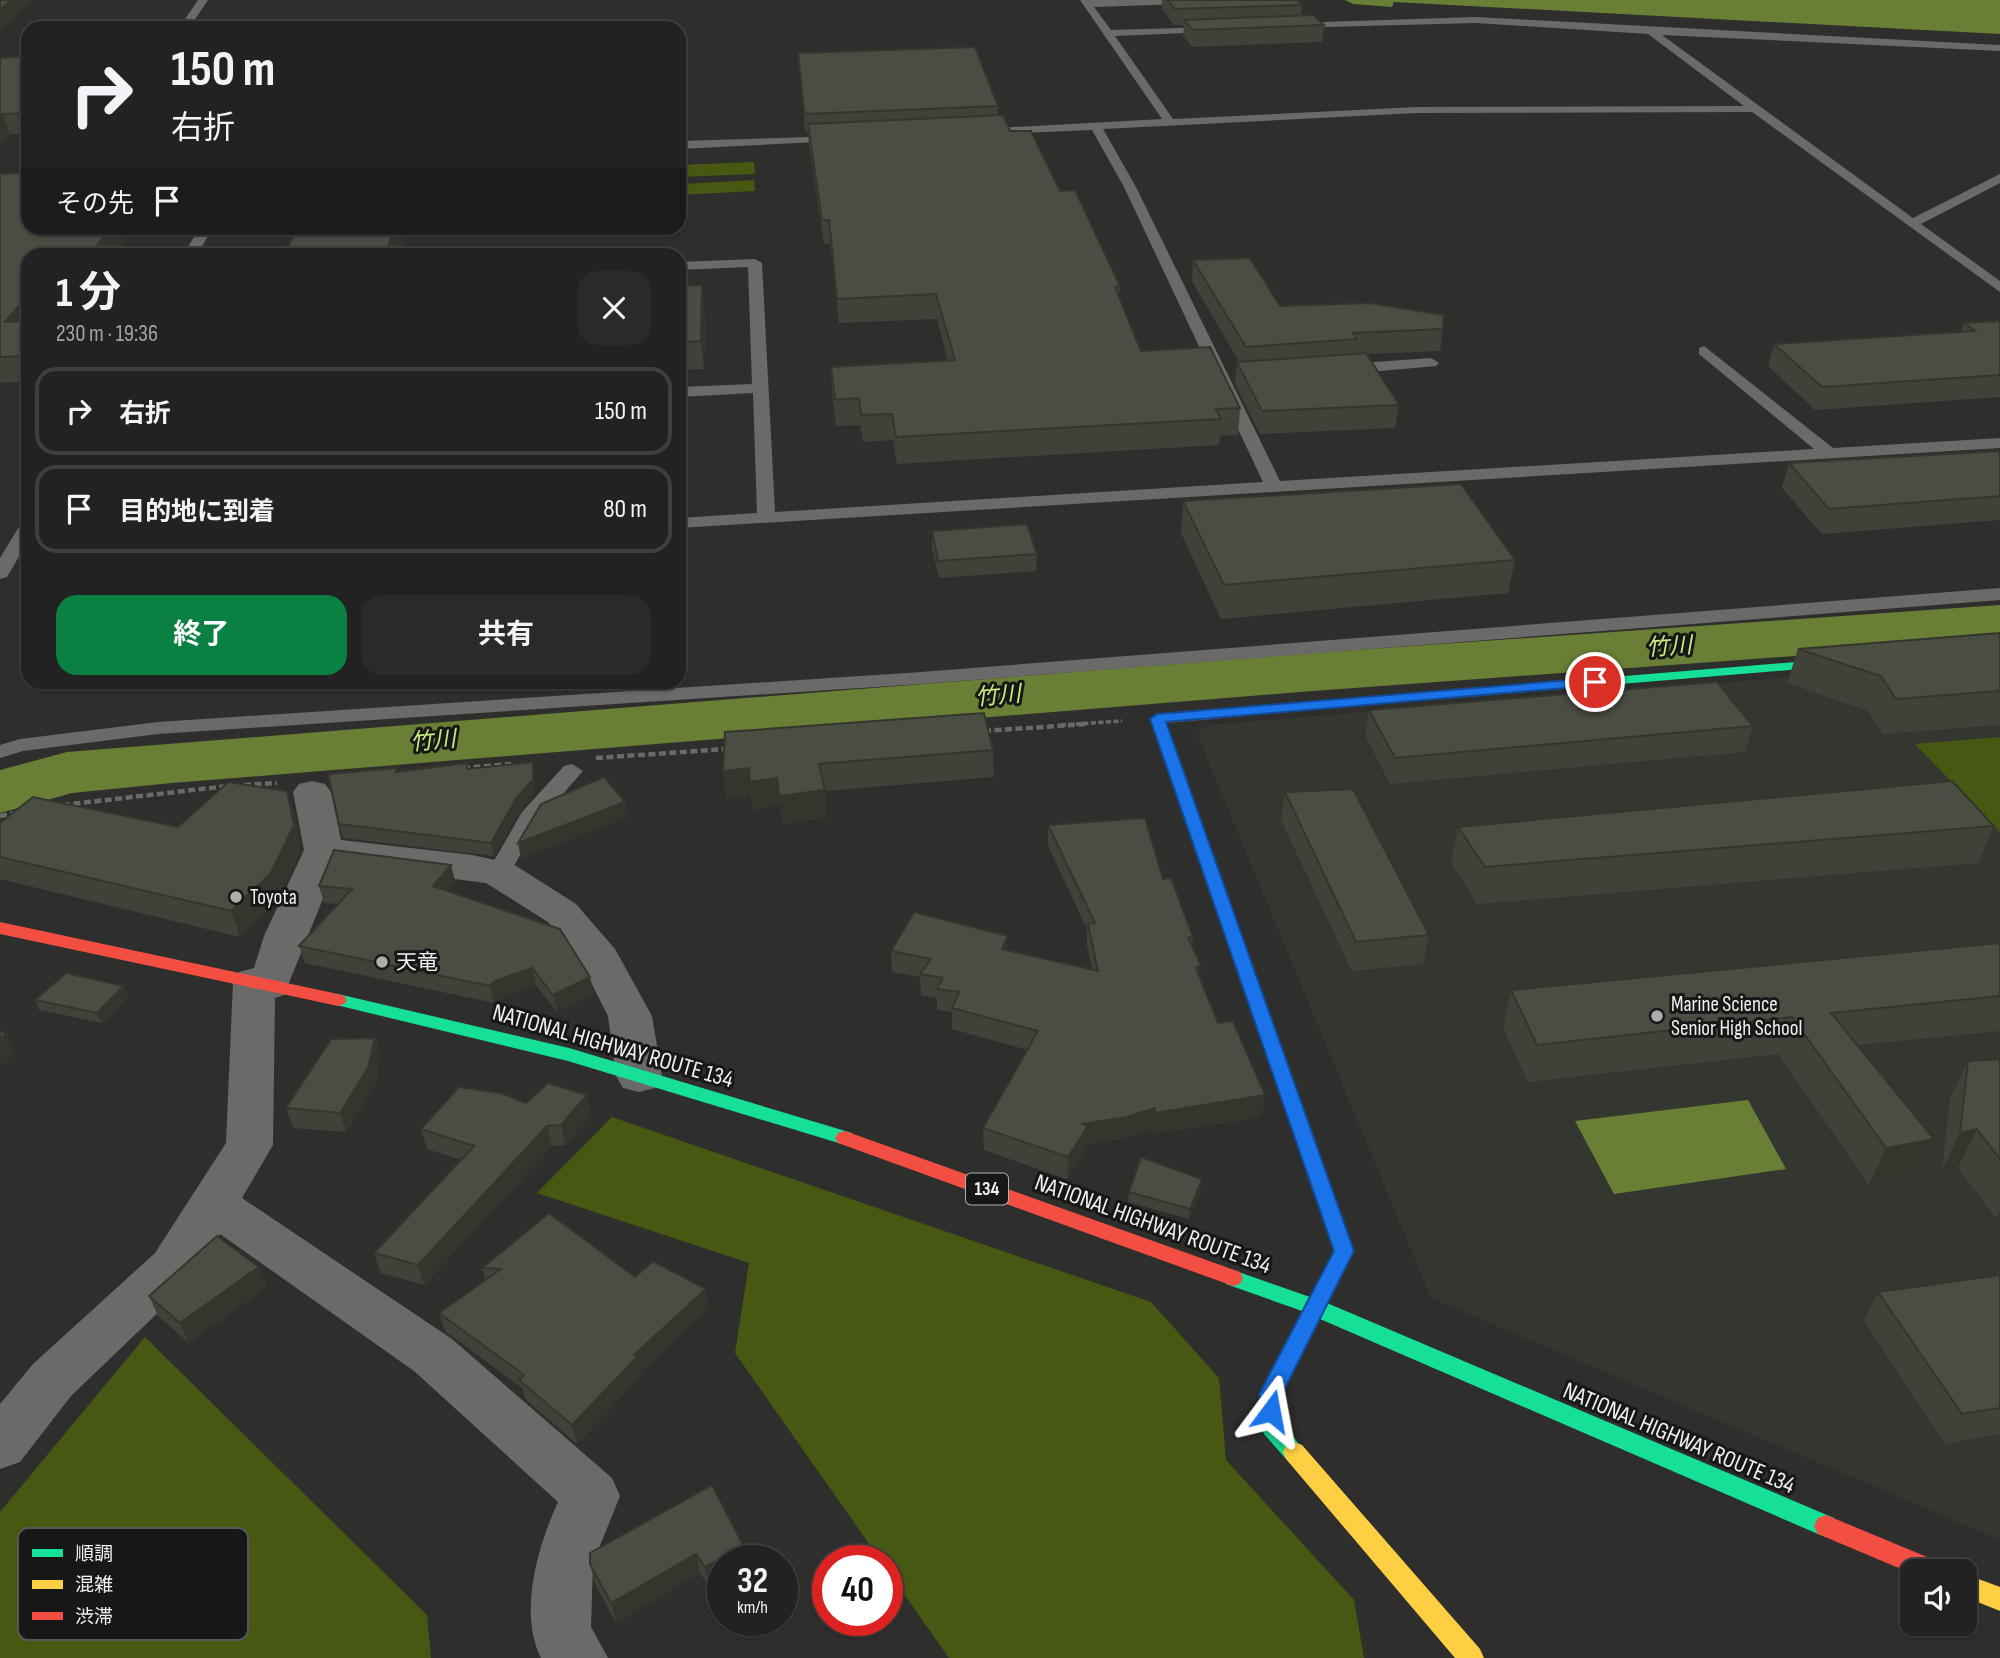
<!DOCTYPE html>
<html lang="ja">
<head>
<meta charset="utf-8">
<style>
  body { margin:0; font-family:"Sofia Sans Condensed","Noto Sans JP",sans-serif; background:#2a2a2a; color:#f1f3f6; height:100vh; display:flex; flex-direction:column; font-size:26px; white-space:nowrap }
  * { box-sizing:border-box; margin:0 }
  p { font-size:23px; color:#a2a4a5 }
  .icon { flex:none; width:38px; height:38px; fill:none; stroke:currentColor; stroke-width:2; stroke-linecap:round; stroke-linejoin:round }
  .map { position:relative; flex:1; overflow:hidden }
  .sheet { position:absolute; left:21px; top:248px; width:665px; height:441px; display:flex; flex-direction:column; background:#222; border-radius:21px; box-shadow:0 2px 5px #0004,0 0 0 2px #3f3f40 }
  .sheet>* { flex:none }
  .top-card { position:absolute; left:21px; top:21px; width:665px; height:214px; border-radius:21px; box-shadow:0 2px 5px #0004,0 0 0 2px #3f3f40; background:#222; color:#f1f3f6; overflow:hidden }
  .controls { position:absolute; left:1900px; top:1559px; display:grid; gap:14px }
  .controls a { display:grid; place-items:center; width:77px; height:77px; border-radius:14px; background:#222; box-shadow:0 2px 5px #0004,0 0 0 2px #3f3f40; font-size:35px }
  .speed { position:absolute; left:707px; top:1545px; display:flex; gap:14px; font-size:35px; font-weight:700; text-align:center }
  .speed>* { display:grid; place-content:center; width:91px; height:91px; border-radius:50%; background:#222; box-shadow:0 2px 5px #0004,0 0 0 2px #3f3f40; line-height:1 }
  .speed small { font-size:18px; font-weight:400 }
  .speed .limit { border:10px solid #d22; background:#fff; color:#111 }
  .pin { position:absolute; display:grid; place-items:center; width:60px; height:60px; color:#fff; margin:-30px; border:4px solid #fff; border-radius:50%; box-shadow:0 2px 7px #0007 }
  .me { position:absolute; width:77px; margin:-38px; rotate:13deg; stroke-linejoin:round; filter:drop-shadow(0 0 5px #0008) }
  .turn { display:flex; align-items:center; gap:24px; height:147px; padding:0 35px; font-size:32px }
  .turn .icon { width:91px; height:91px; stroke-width:2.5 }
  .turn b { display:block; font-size:49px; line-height:60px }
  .then { display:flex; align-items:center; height:66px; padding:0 35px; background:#0003; gap:14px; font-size:26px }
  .round { display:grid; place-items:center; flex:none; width:74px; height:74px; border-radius:21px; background:#2a2a2a }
  .summary { display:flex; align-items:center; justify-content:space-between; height:119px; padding:0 35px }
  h1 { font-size:42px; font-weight:700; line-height:52px }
  .primary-button { display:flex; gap:14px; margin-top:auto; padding:14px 35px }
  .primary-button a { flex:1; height:80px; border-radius:21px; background:#0b8043; color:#fff; font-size:28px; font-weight:700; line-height:80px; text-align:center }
  .primary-button a+a { background:#2a2a2a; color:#f1f3f6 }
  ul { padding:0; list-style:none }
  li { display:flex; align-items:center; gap:21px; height:88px; margin:0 14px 10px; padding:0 21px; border:4px solid #3f3f40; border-radius:21px }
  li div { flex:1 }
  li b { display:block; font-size:26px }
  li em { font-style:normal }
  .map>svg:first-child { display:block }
</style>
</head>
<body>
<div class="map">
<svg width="2000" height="1658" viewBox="0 0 2000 1658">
  <rect width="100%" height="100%" fill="#2e2e2d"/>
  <polygon fill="#343730" points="2000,660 2000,1540 1431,1298 1197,734 1207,725"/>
  <g fill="#465812">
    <polygon points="754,162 755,174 679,177 679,165"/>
    <polygon points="754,180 755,191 681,195 681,184"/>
    <polygon points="2000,737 2000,832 1915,744"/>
    <polygon points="612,1117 1151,1302 1219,1378 1226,1460 1354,1600 1364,1658 949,1658 887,1570 887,1561 881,1561 735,1353 749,1263 537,1193"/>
    <polygon points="145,1337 427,1615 431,1658 0,1658 0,1512"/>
  </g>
  <g fill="#697f35">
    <polygon points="1345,0 2000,0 2000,34 1394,2 1392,7 1353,4"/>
    <polygon points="1748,1100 1786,1169 1614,1194 1575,1121"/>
  </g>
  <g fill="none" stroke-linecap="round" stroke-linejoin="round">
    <polygon fill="#697f35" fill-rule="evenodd" points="2000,605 2000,641 1313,691 172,783 72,793 0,813 0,770 67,752 1313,653"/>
    <polyline stroke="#696968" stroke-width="3.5" stroke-dasharray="5 2.5" stroke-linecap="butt" points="1061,725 1122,721"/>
    <g stroke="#696968" stroke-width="4.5" stroke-dasharray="7 3.5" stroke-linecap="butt">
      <polyline points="984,731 1086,724"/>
      <polyline points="596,758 727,749"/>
      <polyline points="463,768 511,764"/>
      <polyline points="244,785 277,783"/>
      <polyline points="63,805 228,786"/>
      <polyline points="0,816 16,813"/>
    </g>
    <g fill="#6a6a68" fill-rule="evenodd">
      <polygon points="198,0 208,0 189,28 179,28"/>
      <polygon points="1080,0 1216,0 1211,3 1094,7 1111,30 1215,27 1212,32 1115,36 1173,119 1417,107 1744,106 1648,34 1476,23 1289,28 1292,23 1476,17 2000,45 2000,51 1662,35 1913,218 2000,174 2000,183 1921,224 2000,281 2000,292 1752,112 1417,113 1103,129 1136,187 1280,481 1814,449 1699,354 1699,348 1704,346 1833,448 2000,438 2000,448 679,528 679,518 757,513 753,393 679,397 679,387 752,384 748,267 679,270 679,262 755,259 762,263 775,512 1263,482 1124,187 1092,130 978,135 972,132 978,129 1162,119"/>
      <polygon points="842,136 842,140 838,141 679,149 679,141"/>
      <polygon points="199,228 213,228 196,256 183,256"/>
      <polygon points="1431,358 1439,363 1436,366 1347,374 1339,369 1347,364"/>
      <polygon points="28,521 28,541 7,577 0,579 0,558 22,522"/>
      <polygon points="2000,588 2000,600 921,684 158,734 23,751 0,758 0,745 20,739 158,722 921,672"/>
      <polygon points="572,764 583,771 540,820 507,878 491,878 487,873 522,812 564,766"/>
    </g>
    <path fill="#6a6a68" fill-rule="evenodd" d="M312 781 325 784 331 792 341 840 472 855 513 864 576 904 615 949 652 1016 662 1076 655 1088 639 1092 623 1088 616 1076 608 1016 582 965 548 922 486 883 337 864 284 995 275 998 273 1145 242 1198 452 1339 612 1478 620 1496 593 1563 591 1627 608 1658H541C518 1612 538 1546 558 1502L414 1371 220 1234 191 1281 71 1396 20 1462 0 1469V1404L33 1364 155 1253 226 1143 233 982 239 972 254 968 264 936 304 850 293 792 299 784Z"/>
    <g fill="#16e098" fill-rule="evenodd">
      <polygon points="1844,658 1851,662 1849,665 1441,699 1434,695 1441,691"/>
      <polygon points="1193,817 1201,822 1354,1251 1327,1303 1834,1518 1838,1526 1834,1534 1826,1537 1818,1534 1320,1319 1281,1394 1283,1423 1305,1452 1302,1459 1294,1462 1286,1459 1264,1434 1261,1427 1259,1394 1302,1311 1226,1284 1223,1278 1226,1272 1233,1270 1310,1297 1334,1251 1185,822"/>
      <polygon points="338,994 569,1048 852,1133 855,1138 852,1143 845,1145 568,1061 332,1004 329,1000 332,996"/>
    </g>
    <g fill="#ffcf43" fill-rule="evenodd">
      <polygon points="1294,1442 1302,1445 1480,1649 1484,1658 1455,1658 1286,1459 1283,1452 1286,1445"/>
      <polygon points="1965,1574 2000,1587 2000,1611 1965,1597"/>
    </g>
    <g fill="#f24e42" fill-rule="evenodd">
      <polygon points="1441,691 1446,692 1448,695 1446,698 1166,723 1201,822 1193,827 1185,822 1150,719 1157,715"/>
      <polygon points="0,922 338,994 344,996 347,1000 344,1004 338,1006 0,934"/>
      <polygon points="845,1131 1240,1272 1243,1278 1240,1284 1233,1286 838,1143 835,1138 838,1133"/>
      <polygon points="1826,1515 1944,1564 1947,1572 1913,1572 1913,1574 1818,1534 1814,1526 1818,1518"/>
    </g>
  </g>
  <g fill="#404239">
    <polygon points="1162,0 1297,0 1302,5 1301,16 1324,25 1322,42 1192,47 1183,36 1184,25 1174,25 1162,9"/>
    <polygon points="798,53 998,106 998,116 1010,131 1060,191 1120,286 1119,297 1141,351 1240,408 1238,435 1220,436 1219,445 897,464 893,440 863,442 860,425 836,426 832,393 831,367 948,361 937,319 839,323 830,243 824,244 809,145 808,132 807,133 805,129"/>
    <polygon points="28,56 28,134 10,134 0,144 0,58"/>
    <polygon points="0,174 28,228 133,228 113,256 28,256 28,381 0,383"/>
    <polygon points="1193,260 1280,306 1443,329 1440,351 1367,354 1399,405 1395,428 1260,434 1235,384 1237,362 1239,362 1192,281"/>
    <polygon points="679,286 705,312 704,369 679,370"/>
    <polygon points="2000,321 2000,397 1815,410 1768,366 1774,344 1960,332 1964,323"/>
    <polygon points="2000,451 2000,520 1822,534 1782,488 1789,463"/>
    <polygon points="1183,501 1515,560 1508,593 1221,619 1181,533"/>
    <polygon points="932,531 1037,554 1036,571 939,578 932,548"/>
    <polygon points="2000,633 2000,725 1883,734 1868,711 1787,683 1798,649"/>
    <polygon points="1369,710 1753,726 1745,752 1390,784 1365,735"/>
    <polygon points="993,750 994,777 825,791 827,818 782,824 780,805 753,810 751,796 726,799 723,771"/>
    <polygon points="467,763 469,769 535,775 535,793 520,811 494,856 343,838 339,824"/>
    <polygon points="287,791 295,816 301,850 279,898 240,937 0,879 0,823 178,827"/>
    <polygon points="1285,792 1429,935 1423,964 1352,971 1281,820"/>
    <polygon points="1048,825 1163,879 1193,937 1192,946 1201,965 1200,976 1218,1023 1262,1117 1152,1134 1152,1129 1125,1138 1088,1144 1087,1147 1067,1179 984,1150 983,1128 1028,1050 952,1029 952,1012 937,1010 937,998 921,995 920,977 892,972 891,951 1007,950 1092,969 1087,945 1087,929 1048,846"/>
    <polygon points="1994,826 1978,863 1477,904 1451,863 1458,827"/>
    <polygon points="451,865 455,882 447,891 594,994 557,1012 536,985 499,999 494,1003 305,963 299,946 338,904 324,903 319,886"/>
    <polygon points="2000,943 2000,1031 1858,1045 1934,1139 1917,1176 1869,1185 1778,1054 1528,1082 1503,1027 1511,990"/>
    <polygon points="124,986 128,996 102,1023 39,1010 35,1000"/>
    <polygon points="375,1038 381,1057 374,1088 346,1132 293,1128 286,1108"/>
    <polygon points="2000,1059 2000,1217 1996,1218 1958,1168 1942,1171 1950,1099 1968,1061"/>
    <polygon points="587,1095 591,1115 565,1145 552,1146 424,1285 381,1273 374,1253 461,1160 427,1149 421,1129"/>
    <polygon points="1201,1189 1189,1219 1128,1202 1129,1192"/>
    <polygon points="482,1268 635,1277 709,1308 640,1372 641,1376 577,1444 525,1399 522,1388 445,1331 439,1313 485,1280"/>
    <polygon points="2000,1275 2000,1434 1945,1444 1864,1321 1878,1292"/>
    <polygon points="267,1287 189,1343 158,1316 149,1296"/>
    <polygon points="712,1485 709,1586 700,1573 616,1623 595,1584 590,1564"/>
  </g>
  <g fill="#34362e">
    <polygon points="10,0 35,0 18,13 19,16 0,31 0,9"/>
    <polygon points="3,114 10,134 0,144 0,117"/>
    <polygon points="110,228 133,228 113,256 89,256"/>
    <polygon points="395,228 401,228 404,242 399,256 384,256"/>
    <polygon points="702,285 705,312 704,369 701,341"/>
    <polygon points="28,295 28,329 5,322"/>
    <polygon points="533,762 535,775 535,793 520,811 494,856 491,843 517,797"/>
    <polygon points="749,768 751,796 726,799 723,771"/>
    <polygon points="777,778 780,805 753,810 750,782"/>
    <polygon points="825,790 827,818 782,824 779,796"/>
    <polygon points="287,791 295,816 301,850 279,898 240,937 231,911"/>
    <polygon points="625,802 628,817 521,859 518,843"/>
    <polygon points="451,865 455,882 438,903 433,886"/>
    <polygon points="1008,936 1007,956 1002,949"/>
    <polygon points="1201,965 1199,985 1196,968"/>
    <polygon points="532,968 536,985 499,999 494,1003 490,986 495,981"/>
    <polygon points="590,977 594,994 557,1012 553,995"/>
    <polygon points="124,986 128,996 102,1023 97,1013"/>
    <polygon points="7,1033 16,1053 0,1067 0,1039"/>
    <polygon points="375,1038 381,1057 374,1088 346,1132 340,1113"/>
    <polygon points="587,1095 591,1115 565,1145 561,1125"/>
    <polygon points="1265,1095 1262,1117 1152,1134 1152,1129 1125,1138 1088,1144 1087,1147 1067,1179 1068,1157 1083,1124 1155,1108"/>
    <polygon points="547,1126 552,1146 424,1285 418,1265"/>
    <polygon points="1977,1129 1958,1168 1942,1171 1960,1133"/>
    <polygon points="1934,1139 1917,1176 1869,1185 1886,1148"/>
    <polygon points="1202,1179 1201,1189 1189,1219 1190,1209"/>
    <polygon points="2000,1210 2000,1217 1996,1218"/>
    <polygon points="259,1267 267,1287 189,1343 180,1323"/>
    <polygon points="706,1289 709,1308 640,1372 641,1376 577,1444 572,1425 634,1355"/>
    <polygon points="744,1547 746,1561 723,1561 723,1579 709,1586 705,1567"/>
    <polygon points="696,1554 700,1573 616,1623 611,1603"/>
  </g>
  <g fill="#4a4d42" stroke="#34362e" stroke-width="2">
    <polygon points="0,0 12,0 0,9"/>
    <polygon points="1168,0 1297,0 1302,5 1175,9"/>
    <polygon points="1313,15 1324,25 1193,30 1184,20"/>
    <polygon points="975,47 998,106 806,114 804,111 798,53"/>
    <polygon points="28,56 28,113 3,114 0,117 0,58"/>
    <polygon points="1003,115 1010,131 1031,131 1060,191 1075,190 1120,286 1115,287 1141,351 1210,347 1240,408 1216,409 1221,419 896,437 892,414 861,415 859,398 835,400 831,367 955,360 936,294 837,299 829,220 822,221 808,124"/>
    <polygon points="28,173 28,228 110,228 89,256 28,256 28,295 5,322 28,321 28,352 26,356 0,357 0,174"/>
    <polygon points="297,228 395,228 384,256 284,256"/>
    <polygon points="1250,258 1280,306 1369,303 1444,315 1443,329 1353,333 1357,339 1246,347 1193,260"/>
    <polygon points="702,285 701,341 679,342 679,286"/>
    <polygon points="2000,321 2000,375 1822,387 1774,344 1975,331 1964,323"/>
    <polygon points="1366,353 1399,405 1262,411 1237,362"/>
    <polygon points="2000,451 2000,496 1829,509 1789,463"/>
    <polygon points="1461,484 1515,560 1224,585 1183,501"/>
    <polygon points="1027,524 1037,554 938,561 932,531"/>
    <polygon points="2000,633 2000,691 1896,699 1881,676 1798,649"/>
    <polygon points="1717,682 1753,726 1395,758 1369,710"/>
    <polygon points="984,713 993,750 819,764 825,790 779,796 777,778 750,782 749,768 723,771 725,732"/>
    <polygon points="533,762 533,780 517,797 491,843 339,824 328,774 397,768 396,772 467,763 467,769"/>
    <polygon points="604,777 625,802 518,843 541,804"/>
    <polygon points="1952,781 1994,826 1485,867 1458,827"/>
    <polygon points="228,782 287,791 294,825 271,873 231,911 0,857 0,823 33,797 178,827"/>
    <polygon points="1353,789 1429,935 1356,942 1285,792"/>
    <polygon points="1145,818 1163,879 1171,878 1193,937 1188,938 1201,965 1196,968 1218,1023 1233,1021 1265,1095 1154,1113 1155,1108 1127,1117 1083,1124 1088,1126 1068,1157 983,1128 1038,1031 952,1008 959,992 937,989 943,978 920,974 931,959 891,951 914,912 1008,936 1002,949 1098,971 1088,924 1095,923 1048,825"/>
    <polygon points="334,850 451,865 433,886 560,929 590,977 553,995 532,968 495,981 490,986 299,946 352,889 319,886"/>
    <polygon points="2000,943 2000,996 1831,1013 1934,1139 1886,1148 1792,1017 1537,1045 1511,990"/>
    <polygon points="66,973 124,986 97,1013 35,1000"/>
    <polygon points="0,1031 7,1033 0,1039"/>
    <polygon points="375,1038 368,1068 340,1113 286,1108 331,1039"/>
    <polygon points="2000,1059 2000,1159 1977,1129 1960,1133 1968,1061"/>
    <polygon points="548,1083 587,1095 561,1125 547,1126 418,1265 374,1253 474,1146 421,1129 459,1087 501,1093 526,1103"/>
    <polygon points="1141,1157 1202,1179 1190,1209 1129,1192"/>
    <polygon points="549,1213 635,1277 653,1261 706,1289 634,1355 637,1357 572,1425 519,1380 524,1375 439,1313 501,1269 482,1268"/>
    <polygon points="217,1236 259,1267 180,1323 149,1296"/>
    <polygon points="2000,1275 2000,1408 1962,1414 1878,1292"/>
    <polygon points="712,1485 744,1547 705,1567 696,1554 611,1603 590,1564 590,1553"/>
  </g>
  <polygon fill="#1a73e8" stroke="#114b97" stroke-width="2" points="1595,678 1600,679 1600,685 1166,722 1354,1251 1282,1394 1282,1411 1279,1418 1271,1420 1263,1418 1259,1394 1334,1251 1150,719 1157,714"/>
  <g fill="#acacab" stroke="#161716" stroke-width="2.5">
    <circle cx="236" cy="897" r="7"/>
    <circle cx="382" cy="962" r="7"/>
    <circle cx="1657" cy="1016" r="7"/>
  </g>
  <g text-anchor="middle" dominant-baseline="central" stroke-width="6" stroke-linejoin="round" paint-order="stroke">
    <rect fill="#161716" stroke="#afafae" stroke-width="2" x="966" y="1173.5" width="42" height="31" rx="5"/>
    <g font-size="19" font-weight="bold" fill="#f0f0ef">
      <text x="987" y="1189">134</text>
    </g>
    <g font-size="21" fill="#f0f0ef" stroke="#161716" text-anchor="start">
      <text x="250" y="897">Toyota</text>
      <text x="396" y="962">天竜</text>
      <text x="1671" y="1004">Marine Science<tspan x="1671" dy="24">Senior High School</tspan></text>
    </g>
    <g font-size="23" font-style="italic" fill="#caec7f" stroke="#161716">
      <text transform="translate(1669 647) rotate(-4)">竹川</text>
      <text transform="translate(998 696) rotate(-5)">竹川</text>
      <text transform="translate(433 741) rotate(-5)">竹川</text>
    </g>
    <g font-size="24" fill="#f0f0ef" stroke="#161716">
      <text transform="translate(613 1046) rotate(16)">NATIONAL HIGHWAY ROUTE 134</text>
      <text transform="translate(1153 1224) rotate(20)">NATIONAL HIGHWAY ROUTE 134</text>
      <text transform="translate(1679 1438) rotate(23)">NATIONAL HIGHWAY ROUTE 134</text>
    </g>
  </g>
  <rect x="18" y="1528" width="230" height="112" rx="10" fill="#161716" stroke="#575857" stroke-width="2"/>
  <rect x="32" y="1549" width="31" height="8" fill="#16e098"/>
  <rect x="32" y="1580" width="31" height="9" fill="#ffcf43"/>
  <rect x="32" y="1612" width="31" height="8" fill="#f24e42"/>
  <g font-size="19" fill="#f0f0ef">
    <text x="75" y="1560">順調</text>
    <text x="75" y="1591">混雑</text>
    <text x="75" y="1623">渋滞</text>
  </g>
</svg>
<div class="controls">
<a><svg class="icon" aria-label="sound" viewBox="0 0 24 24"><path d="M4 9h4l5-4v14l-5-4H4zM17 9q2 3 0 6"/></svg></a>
</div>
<div class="speed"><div>32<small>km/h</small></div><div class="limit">40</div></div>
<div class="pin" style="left:1595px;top:682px;background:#d93025"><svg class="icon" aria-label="arrive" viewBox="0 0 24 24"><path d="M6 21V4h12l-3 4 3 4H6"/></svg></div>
<svg class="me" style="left:1271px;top:1411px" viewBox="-20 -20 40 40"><path d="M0-17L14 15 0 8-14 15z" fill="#1a73e8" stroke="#fff" stroke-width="4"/></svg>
<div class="top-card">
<div class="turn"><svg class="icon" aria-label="right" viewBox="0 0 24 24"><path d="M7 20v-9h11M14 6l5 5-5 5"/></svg><div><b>150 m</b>右折</div></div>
<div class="then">その先<svg class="icon" aria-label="arrive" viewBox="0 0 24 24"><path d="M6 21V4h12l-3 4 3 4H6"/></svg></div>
</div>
<section class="sheet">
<div class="summary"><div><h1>1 分</h1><p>230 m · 19:36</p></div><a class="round"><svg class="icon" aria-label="close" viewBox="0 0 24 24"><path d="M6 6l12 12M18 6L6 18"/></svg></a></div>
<ul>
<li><svg class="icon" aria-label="right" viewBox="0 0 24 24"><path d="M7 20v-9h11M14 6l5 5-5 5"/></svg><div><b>右折</b></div><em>150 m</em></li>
<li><svg class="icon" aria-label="arrive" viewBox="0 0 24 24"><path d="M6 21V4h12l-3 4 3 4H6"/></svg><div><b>目的地に到着</b></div><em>80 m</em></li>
</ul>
<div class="primary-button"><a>終了</a><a>共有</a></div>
</section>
</div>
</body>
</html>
